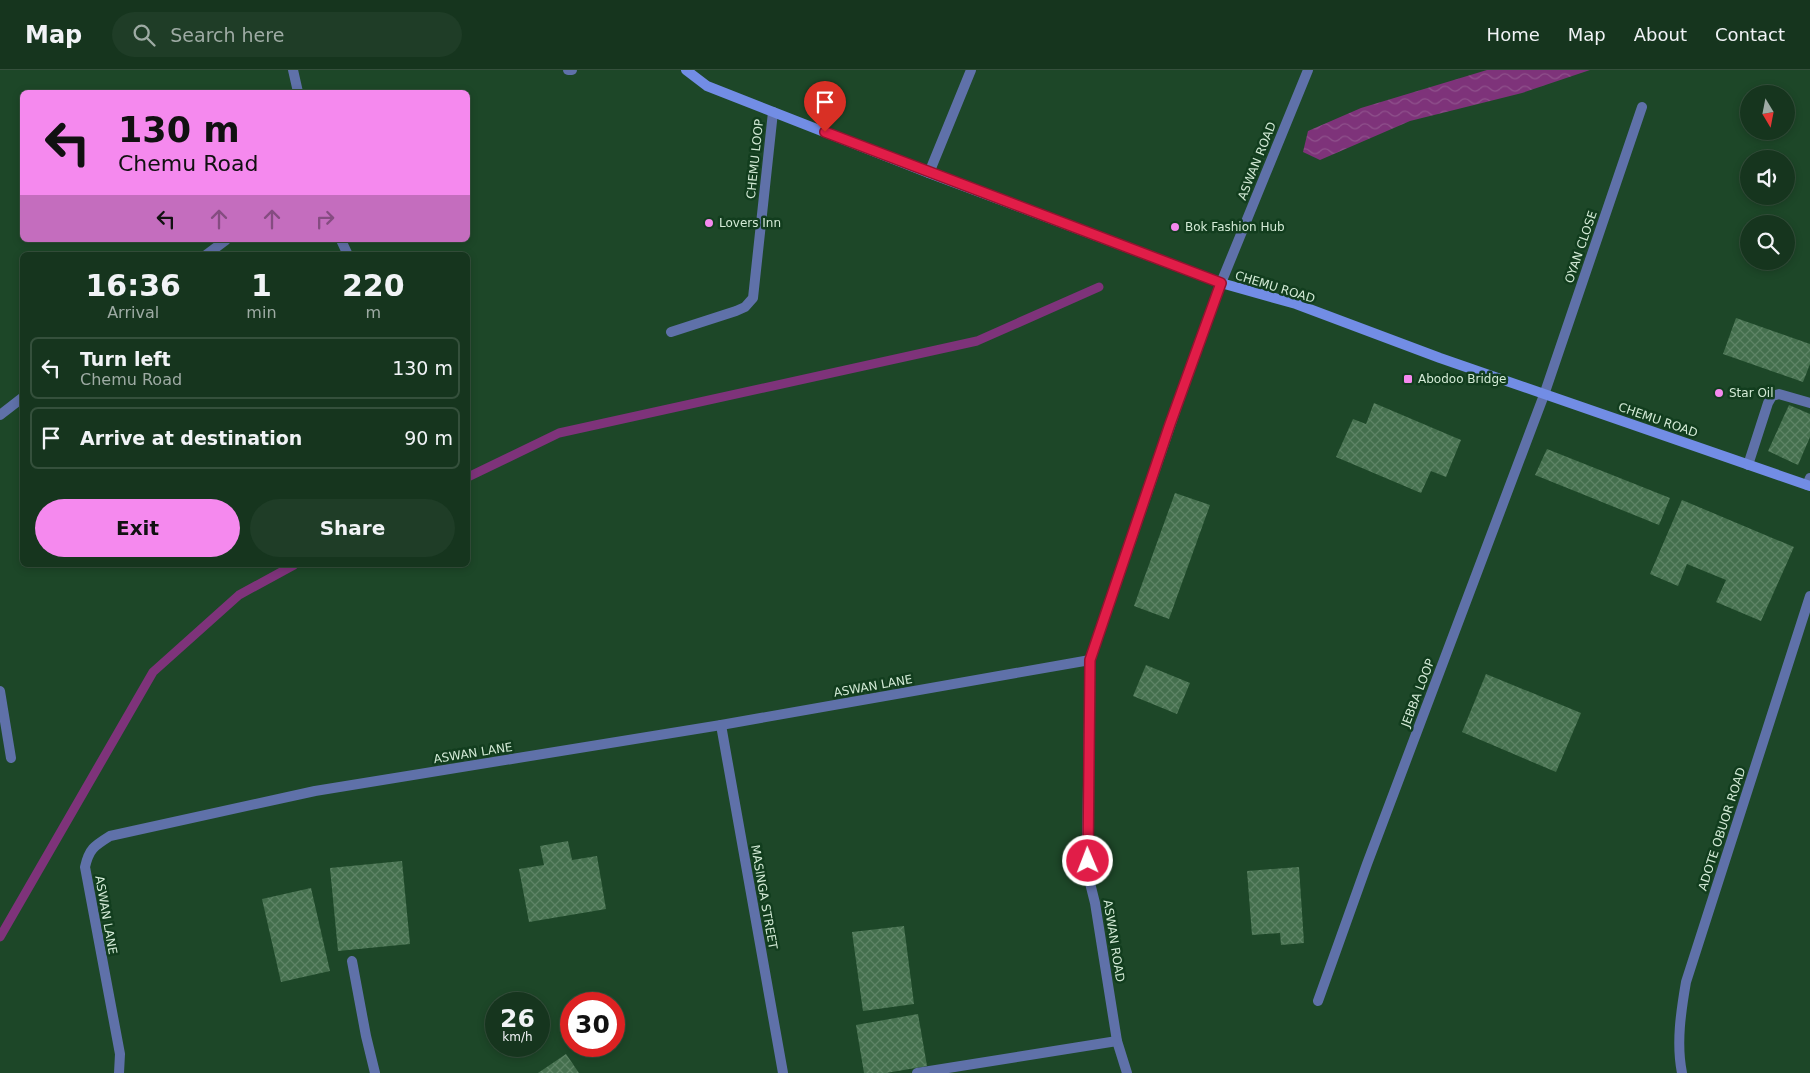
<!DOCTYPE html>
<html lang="en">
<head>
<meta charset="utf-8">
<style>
  body { margin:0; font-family:"DejaVu Sans",sans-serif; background:#1f3d27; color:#f1f3f6; height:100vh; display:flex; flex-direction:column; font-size:19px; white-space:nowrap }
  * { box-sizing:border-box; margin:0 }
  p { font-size:16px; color:#9eaba4 }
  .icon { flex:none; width:28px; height:28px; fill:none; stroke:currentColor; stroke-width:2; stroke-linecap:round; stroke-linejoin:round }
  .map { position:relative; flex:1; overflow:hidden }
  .details { position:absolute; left:20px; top:182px; width:450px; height:315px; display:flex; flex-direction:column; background:#16351e; border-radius:8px; box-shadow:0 2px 8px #0003,0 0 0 1px #35503c }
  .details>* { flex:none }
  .top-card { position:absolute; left:20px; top:20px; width:450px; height:152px; border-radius:8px; box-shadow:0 2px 8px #0003,0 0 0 1px #35503c; background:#f589ee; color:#111; overflow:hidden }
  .needle { width:32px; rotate:170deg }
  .fabs { position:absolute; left:1740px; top:15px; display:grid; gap:10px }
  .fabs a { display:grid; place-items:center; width:55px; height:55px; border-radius:50%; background:#16351e; box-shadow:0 2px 8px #0003,0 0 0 1px #35503c; font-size:25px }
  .speed { position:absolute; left:485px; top:922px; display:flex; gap:10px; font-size:25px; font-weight:700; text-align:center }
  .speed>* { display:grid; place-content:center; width:65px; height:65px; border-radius:50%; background:#16351e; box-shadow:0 2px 8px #0003,0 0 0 1px #35503c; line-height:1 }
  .speed small { font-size:12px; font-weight:400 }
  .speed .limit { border:8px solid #d22; background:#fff; color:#111 }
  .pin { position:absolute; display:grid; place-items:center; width:42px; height:42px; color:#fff; margin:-51px -21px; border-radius:50% 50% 50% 0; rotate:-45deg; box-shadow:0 0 5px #0007 }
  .pin .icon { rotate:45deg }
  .me { position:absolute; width:55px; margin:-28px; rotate:359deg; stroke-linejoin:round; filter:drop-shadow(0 0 4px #0008) }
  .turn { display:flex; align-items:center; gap:18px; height:105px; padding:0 15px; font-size:22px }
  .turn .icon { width:65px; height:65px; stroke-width:2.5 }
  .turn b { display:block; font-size:35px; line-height:42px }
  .lanes { display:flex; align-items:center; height:48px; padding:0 15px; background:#0003; justify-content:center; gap:25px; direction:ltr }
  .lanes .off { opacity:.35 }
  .eta { display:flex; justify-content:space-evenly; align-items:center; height:85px; text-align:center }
  .eta b { font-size:30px; font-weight:700; line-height:35px }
  .button { display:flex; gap:10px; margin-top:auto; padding:10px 15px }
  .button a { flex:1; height:58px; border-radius:30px; background:#f589ee; color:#111; font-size:20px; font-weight:700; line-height:58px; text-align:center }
  .button a+a { background:#1f3d27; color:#f1f3f6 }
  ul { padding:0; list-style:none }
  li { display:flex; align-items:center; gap:15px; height:62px; margin:0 10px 8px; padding:0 5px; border:2px solid #35503c; border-radius:8px }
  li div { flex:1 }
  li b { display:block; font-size:19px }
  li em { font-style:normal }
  header { display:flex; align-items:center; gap:30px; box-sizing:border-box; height:70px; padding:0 25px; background:#16351e; border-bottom:1px solid #35503c }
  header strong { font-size:24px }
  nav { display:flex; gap:28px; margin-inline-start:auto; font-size:18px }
  .search { width:350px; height:45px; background:#1f3d27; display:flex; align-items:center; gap:12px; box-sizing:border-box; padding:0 18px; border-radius:28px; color:#9eaba4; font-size:19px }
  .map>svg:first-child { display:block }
</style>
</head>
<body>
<header>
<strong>Map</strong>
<div class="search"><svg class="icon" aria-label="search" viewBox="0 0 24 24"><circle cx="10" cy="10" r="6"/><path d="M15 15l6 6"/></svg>Search here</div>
<nav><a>Home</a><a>Map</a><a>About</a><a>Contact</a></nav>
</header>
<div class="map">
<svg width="1810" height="1003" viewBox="0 0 1810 1003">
  <defs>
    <pattern id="water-waves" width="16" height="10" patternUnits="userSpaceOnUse" patternTransform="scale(1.25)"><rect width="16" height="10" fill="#7e337a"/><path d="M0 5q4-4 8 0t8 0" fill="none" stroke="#8f518c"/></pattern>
    <pattern id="building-cross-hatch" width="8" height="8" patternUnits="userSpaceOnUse" patternTransform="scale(1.25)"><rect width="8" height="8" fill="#446f4d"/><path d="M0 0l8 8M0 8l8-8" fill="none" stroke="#5e8466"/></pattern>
  </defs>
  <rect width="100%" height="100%" fill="#1d4728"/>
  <polygon fill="url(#water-waves)" points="1487,0 1590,0 1522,23 1410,51 1320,90 1303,82 1308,61 1361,38"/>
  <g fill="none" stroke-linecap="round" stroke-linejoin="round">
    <g stroke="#7e337a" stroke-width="9">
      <polyline points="468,407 559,363 977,271 1099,217"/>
      <polyline points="0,867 153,602 239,525 294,495"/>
    </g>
  </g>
  <g fill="url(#building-cross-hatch)">
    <polygon points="1736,248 1810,274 1810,294 1803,312 1723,284"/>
    <polygon points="1374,333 1461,370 1446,407 1431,401 1421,423 1336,387 1353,349 1366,354"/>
    <polygon points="1789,335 1810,344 1810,367 1798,395 1768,381"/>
    <polygon points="1547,379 1670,428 1659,455 1535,405"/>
    <polygon points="1175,423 1210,435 1169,549 1134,536"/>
    <polygon points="1682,430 1794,477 1761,551 1716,532 1726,510 1687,494 1678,516 1650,504"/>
    <polygon points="1146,595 1190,613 1177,644 1133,626"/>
    <polygon points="1486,604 1581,643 1556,702 1462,662"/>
    <polygon points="568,771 572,790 597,786 606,839 529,852 519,799 544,795 540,776"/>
    <polygon points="402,791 410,874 338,881 330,798"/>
    <polygon points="1299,797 1304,873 1281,875 1280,863 1252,865 1247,801"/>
    <polygon points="311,818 330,901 281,912 262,829"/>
    <polygon points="904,856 914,934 863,941 852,862"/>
    <polygon points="918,944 927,996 886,1003 864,1003 856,955"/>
    <polygon points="566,984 579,1003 538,1003"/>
  </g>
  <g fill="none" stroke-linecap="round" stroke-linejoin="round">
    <g stroke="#5f71a9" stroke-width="10">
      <polyline points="293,0 298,22"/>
      <polyline points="568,0 572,0"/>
      <polyline points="341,170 348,185"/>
      <polyline points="206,185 226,170"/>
      <polyline points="671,262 736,241 745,237 753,228 773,42"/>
      <polyline points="0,345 22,328"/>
      <polyline points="1748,395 1768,333 1772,326 1779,324 1810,333"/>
      <polyline points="1807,415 1810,408"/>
      <polyline points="0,621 11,688"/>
      <polyline points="917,1003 1117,971"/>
    </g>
    <g stroke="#5f71a9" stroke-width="10">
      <polyline points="929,103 971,0"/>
      <polyline points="721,655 783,1003"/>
      <polyline points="352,891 366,966 375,1003"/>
      <polyline points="1318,931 1367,794 1544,325 1642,37"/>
      <path d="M119 1003 120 984 85 797C89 779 94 776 110 766L315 721 721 655 1090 590"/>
      <polyline points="1127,1003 1117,971 1095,833 1088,805 1087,777 1090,590 1177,336 1221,213 1308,0"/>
      <path d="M1682 1003C1676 973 1681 941 1686 912L1810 526"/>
    </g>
    <polyline stroke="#728de5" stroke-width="10" points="686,0 707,16 929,103 1221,213 1296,234 1440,288 1810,416"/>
  </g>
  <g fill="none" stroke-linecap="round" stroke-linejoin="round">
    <g stroke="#92132f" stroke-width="12">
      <polyline id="route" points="825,62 1221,213 1170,354 1090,590 1088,791"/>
    </g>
    <use href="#route" stroke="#e11d48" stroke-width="9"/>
  </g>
  <g fill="#f589ee" stroke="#123d1e" stroke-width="2">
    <circle cx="709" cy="153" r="5"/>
    <circle cx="1175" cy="157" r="5"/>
    <rect x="1403" y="304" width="10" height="10" rx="2.5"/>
    <circle cx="1719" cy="323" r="5"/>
  </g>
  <g text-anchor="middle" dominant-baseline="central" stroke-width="5" stroke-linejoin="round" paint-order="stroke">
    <g font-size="12" fill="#d3ead6" stroke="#123d1e">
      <text transform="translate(755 89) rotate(-84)">CHEMU LOOP</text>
      <text transform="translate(1257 91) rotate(-68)">ASWAN ROAD</text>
      <text transform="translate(1581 177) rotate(-71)">OYAN CLOSE</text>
      <text transform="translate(1275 217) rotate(17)">CHEMU ROAD</text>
      <text transform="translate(1658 350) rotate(19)">CHEMU ROAD</text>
      <text transform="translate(873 616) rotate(-10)">ASWAN LANE</text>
      <text transform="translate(1418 623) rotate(-69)">JEBBA LOOP</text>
      <text transform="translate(473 683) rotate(-9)">ASWAN LANE</text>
      <text transform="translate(1722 759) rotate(-72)">ADOTE OBUOR ROAD</text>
      <text transform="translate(764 827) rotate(80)">MASINGA STREET</text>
      <text transform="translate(106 845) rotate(80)">ASWAN LANE</text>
      <text transform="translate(1114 871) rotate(81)">ASWAN ROAD</text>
    </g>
    <g font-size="12" fill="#d3ead6" stroke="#123d1e" text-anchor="start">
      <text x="719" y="153">Lovers Inn</text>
      <text x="1185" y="157">Bok Fashion Hub</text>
      <text x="1418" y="309">Abodoo Bridge</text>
      <text x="1729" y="323">Star Oil</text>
    </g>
  </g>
</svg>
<div class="fabs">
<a><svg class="needle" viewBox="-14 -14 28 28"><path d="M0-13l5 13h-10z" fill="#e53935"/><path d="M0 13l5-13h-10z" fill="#9eaba4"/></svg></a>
<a><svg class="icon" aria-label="sound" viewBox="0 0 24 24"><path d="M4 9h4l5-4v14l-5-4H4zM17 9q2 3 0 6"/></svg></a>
<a><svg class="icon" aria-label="search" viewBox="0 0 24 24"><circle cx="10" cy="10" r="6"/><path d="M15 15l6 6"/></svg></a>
</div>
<div class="speed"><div>26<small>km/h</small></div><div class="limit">30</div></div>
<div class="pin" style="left:825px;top:62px;background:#d93025"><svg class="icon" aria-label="arrive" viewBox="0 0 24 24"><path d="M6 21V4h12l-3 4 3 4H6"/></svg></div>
<svg class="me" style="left:1088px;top:791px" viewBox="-20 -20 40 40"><circle r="17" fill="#e11d48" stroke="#fff" stroke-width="3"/><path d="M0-11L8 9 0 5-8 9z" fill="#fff"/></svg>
<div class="top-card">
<div class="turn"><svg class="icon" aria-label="left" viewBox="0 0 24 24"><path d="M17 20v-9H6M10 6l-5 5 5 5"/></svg><div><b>130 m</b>Chemu Road</div></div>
<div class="lanes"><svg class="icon" aria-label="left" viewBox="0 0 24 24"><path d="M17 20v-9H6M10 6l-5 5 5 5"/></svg><svg class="icon off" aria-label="ahead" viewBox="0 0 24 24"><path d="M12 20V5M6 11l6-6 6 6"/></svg><svg class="icon off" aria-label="ahead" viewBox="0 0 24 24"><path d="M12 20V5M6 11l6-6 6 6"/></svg><svg class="icon off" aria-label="right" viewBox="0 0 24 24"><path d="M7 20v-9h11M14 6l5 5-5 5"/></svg></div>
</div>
<section class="details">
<div class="eta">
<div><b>16:36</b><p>Arrival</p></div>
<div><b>1</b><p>min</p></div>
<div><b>220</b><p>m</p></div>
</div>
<ul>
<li><svg class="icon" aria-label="left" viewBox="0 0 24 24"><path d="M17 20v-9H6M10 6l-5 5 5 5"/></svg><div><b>Turn left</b><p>Chemu Road</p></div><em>130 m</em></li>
<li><svg class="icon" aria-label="arrive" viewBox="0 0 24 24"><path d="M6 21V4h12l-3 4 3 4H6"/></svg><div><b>Arrive at destination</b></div><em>90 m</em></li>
</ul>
<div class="button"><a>Exit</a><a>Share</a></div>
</section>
</div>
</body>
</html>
